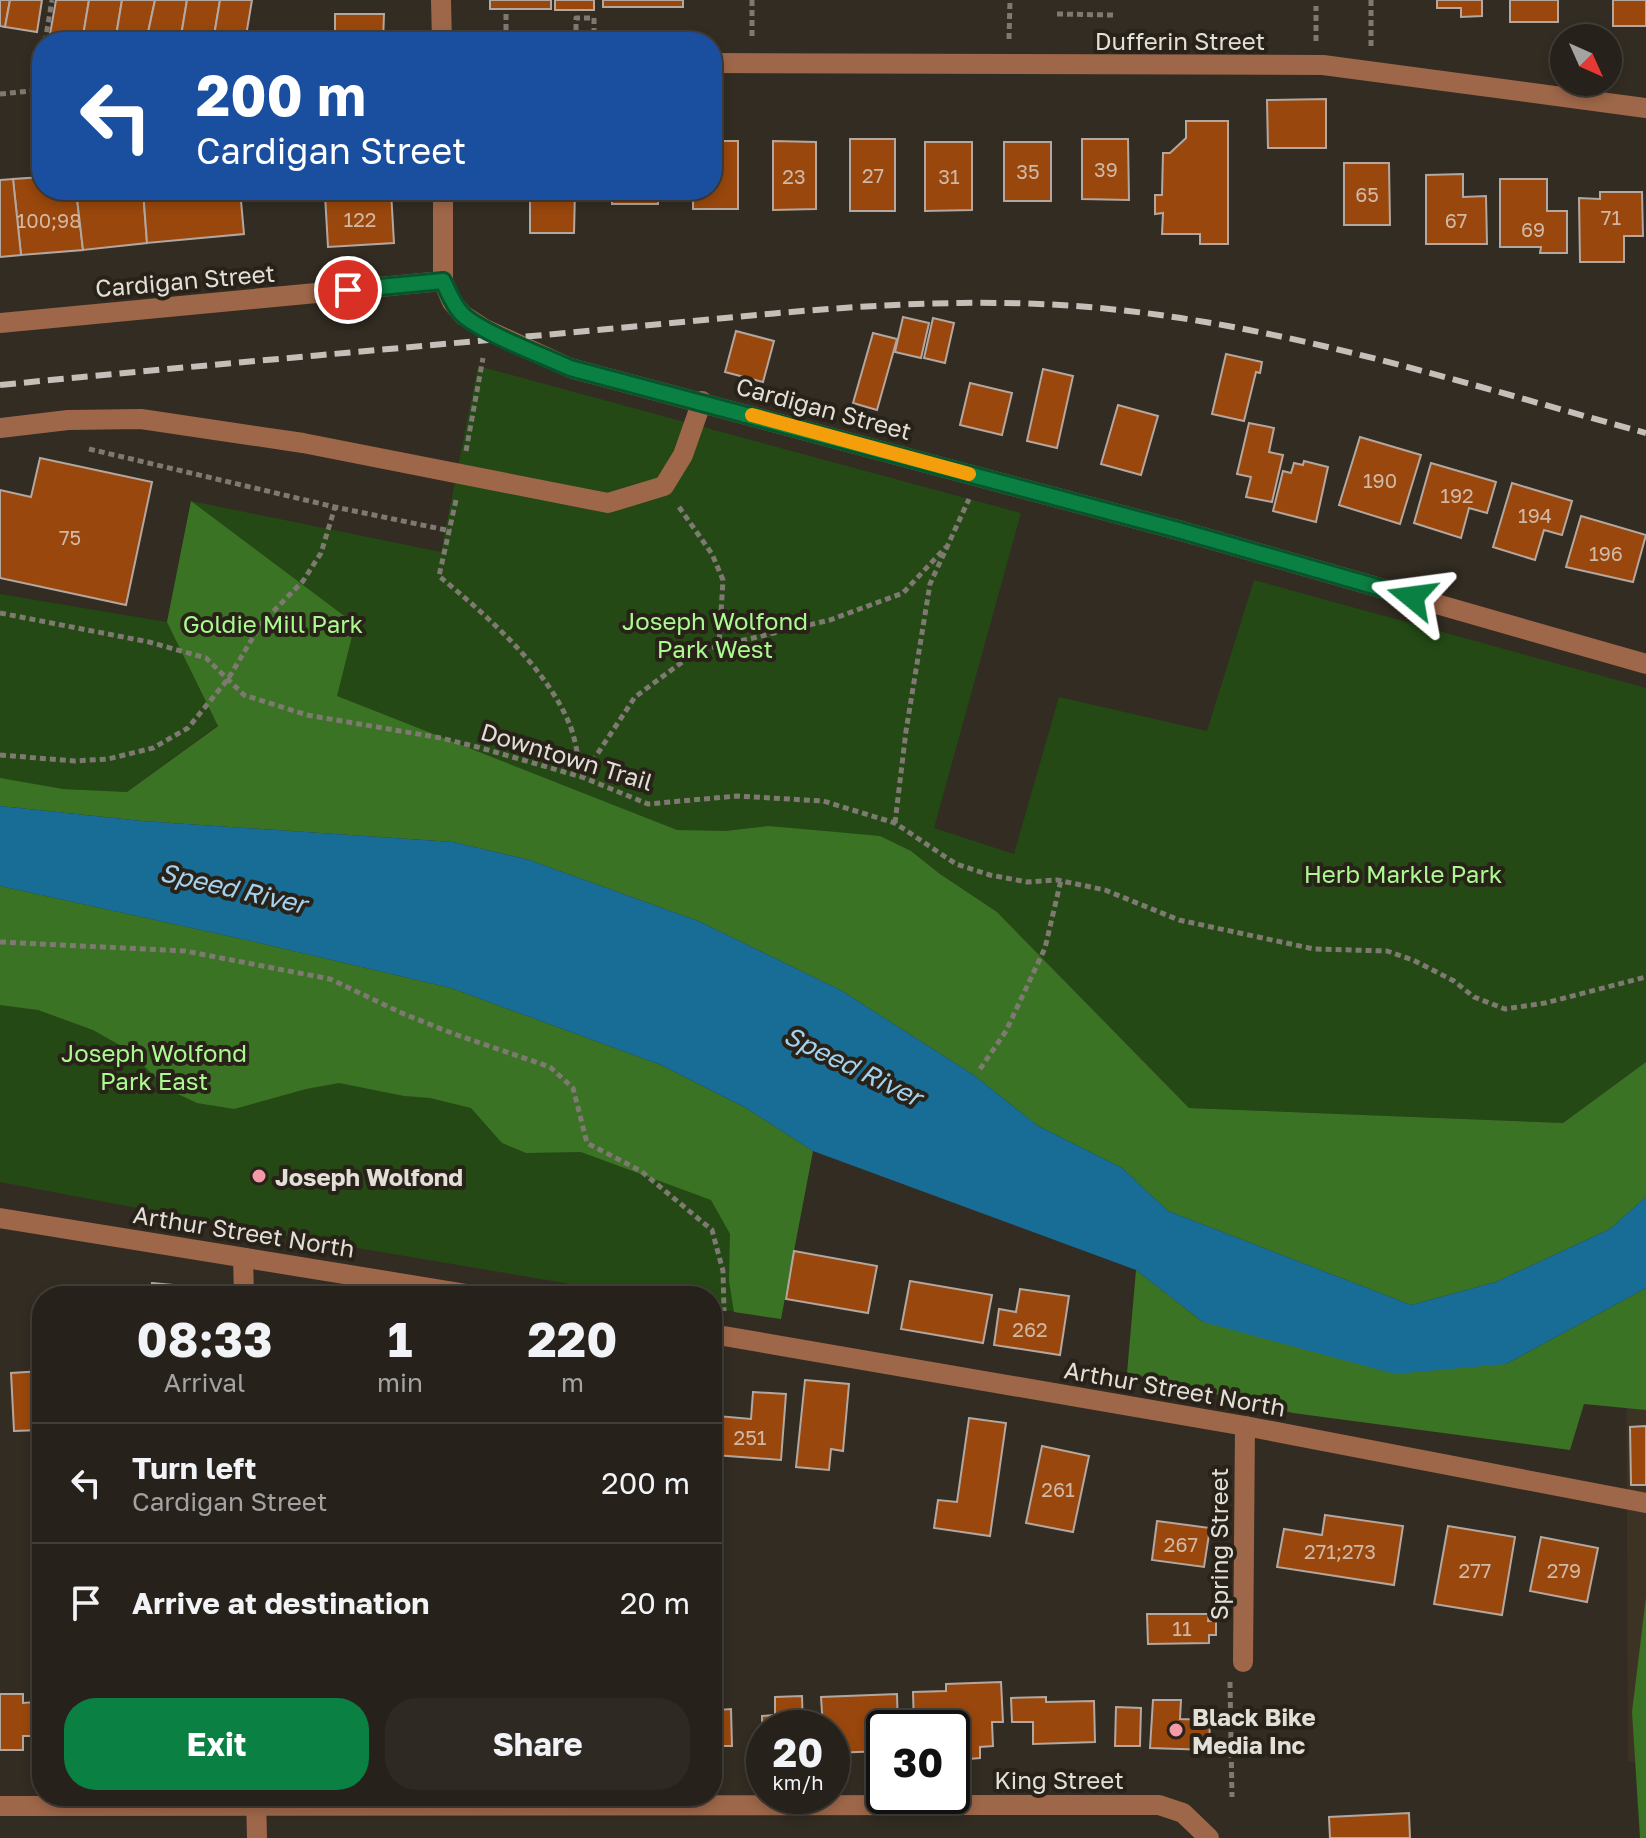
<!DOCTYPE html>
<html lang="en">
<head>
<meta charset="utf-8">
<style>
  body { margin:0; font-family:"Golos Text",sans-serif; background:#2e2923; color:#f1f3f6; height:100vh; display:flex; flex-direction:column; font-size:30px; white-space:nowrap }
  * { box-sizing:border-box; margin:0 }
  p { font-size:26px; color:#a4a3a2 }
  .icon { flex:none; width:44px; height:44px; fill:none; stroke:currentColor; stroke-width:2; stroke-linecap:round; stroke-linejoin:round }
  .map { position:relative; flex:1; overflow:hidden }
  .details { position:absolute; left:32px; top:1286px; width:690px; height:520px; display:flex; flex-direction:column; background:#26211a; border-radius:32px; box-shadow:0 4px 12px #0003,0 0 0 2px #423e39 }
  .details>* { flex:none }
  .hud { position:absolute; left:32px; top:32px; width:690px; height:168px; border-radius:32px; box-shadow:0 4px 12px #0003,0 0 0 2px #423e39; background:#1a4fa0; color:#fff; overflow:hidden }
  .needle { width:52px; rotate:135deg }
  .fabs { position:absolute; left:1550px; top:24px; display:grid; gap:16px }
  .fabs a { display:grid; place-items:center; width:72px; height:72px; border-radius:50%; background:#26211a; box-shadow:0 4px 12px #0003,0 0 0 2px #423e39; font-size:40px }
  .speed { position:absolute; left:746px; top:1710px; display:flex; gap:16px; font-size:40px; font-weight:700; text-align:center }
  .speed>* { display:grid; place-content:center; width:104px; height:104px; border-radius:50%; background:#26211a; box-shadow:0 4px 12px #0003,0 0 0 2px #423e39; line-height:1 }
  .speed small { font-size:20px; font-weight:400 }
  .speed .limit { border:4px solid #111; border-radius:12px; background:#fff; color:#111 }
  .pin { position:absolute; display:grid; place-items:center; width:68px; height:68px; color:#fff; margin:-34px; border:4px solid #fff; border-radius:50%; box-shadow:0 2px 8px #0007 }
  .me { position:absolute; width:88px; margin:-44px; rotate:286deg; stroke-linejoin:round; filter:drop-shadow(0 0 6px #0008) }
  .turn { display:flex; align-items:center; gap:28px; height:168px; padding:0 32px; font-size:36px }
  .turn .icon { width:104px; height:104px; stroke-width:2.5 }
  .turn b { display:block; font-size:56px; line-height:68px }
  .eta { display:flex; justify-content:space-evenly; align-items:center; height:136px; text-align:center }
  .eta b { font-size:48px; font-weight:700; line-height:56px }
  .cta { display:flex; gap:16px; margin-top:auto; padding:16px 32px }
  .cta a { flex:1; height:92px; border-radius:32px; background:#0b8043; color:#fff; font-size:32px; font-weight:700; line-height:92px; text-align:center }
  .cta a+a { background:#2e2923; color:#f1f3f6 }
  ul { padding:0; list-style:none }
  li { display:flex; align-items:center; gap:24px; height:120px; padding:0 32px; border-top:2px solid #423e39 }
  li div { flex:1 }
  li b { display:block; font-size:30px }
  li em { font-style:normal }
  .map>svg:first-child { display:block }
</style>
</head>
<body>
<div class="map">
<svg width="1646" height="1838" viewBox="0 0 1646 1838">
  <rect width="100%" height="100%" fill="#322c22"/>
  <polygon fill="#3d3324" points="1646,1296 1646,1763 1628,1762 1626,1307"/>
  <g fill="#244915">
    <polygon points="478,366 1021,513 934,828 1014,854 1059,697 1207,731 1254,580 1646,688 1646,1062 1563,1123 1189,1108 997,912 940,874 911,851 768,826 725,831 678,831 407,724 218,725 127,792 63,789 0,802 0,594 167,622 191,501 441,552"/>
    <polygon points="0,886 251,941 451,988 813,1151 781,1319 712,1308 712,1296 642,1296 274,1234 0,1182"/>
  </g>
  <g fill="#3a7324">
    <polygon points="191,501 355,624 337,696 677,830 725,831 768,826 825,831 880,836 911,851 940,874 997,912 1189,1108 1563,1123 1646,1062 1646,1197 1610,1229 1496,1282 1411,1305 1168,1211 1122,1168 1038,1126 975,1076 842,991 698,921 529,860 453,842 142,821 0,806 0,778 63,789 127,792 218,726 167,622"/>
    <polygon points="0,886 251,941 451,988 661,1065 746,1108 813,1151 781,1319 734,1312 729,1281 730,1234 711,1200 581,1152 526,1153 502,1143 471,1108 430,1098 404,1096 339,1083 306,1089 234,1109 197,1103 169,1090 125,1048 93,1030 38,1010 0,1005"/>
    <polygon points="1136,1270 1203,1322 1506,1364 1646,1288 1646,1410 1584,1404 1570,1450 1293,1413 1127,1373"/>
    <polygon points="1646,1597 1646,1838 1640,1838 1632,1712"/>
  </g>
  <polygon fill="#186d97" points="0,806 142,821 453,842 529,860 698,921 842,991 975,1076 1038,1126 1122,1168 1168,1211 1411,1305 1496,1282 1610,1229 1646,1197 1646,1288 1506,1364 1395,1374 1203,1322 1136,1270 813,1151 746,1108 661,1065 451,988 251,941 0,886"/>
  <g fill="#99470c" stroke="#b4a7a0" stroke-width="2">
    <polygon points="0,0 10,0 5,27 0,26"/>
    <polygon points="10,0 42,0 37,32 5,27"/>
    <polygon points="56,0 89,0 82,42 49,40"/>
    <polygon points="89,0 122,0 115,42 82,42"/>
    <polygon points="122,0 155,0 146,42 115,42"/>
    <polygon points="155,0 187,0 180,42 146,42"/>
    <polygon points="187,0 220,0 213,42 180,42"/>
    <polygon points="220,0 252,0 245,42 213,42"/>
    <rect x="490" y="0" width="61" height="9"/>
    <rect x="555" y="0" width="39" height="10"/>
    <rect x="603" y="0" width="80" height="7"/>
    <polygon points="1437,0 1482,0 1482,16 1461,17 1461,8 1437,8"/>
    <rect x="1510" y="0" width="48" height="22"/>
    <rect x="1613" y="0" width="33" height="26"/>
    <polygon points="335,14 384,14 383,42 335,42"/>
    <polygon points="1326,99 1326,148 1268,148 1267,100"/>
    <polygon points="1186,121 1228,121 1228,244 1200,244 1200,234 1162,234 1163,213 1155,214 1155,195 1162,195 1163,153 1170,153 1186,138"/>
    <rect x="850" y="139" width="45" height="72"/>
    <polygon points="1082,139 1128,139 1129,200 1082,199"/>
    <polygon points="712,141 738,141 738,209 693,209 693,190 712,190"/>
    <polygon points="773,141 816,142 816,209 773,210"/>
    <polygon points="925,142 972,142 972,210 925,211"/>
    <rect x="1004" y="142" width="47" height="59"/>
    <polygon points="1344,163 1389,163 1390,225 1344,225"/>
    <polygon points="1463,174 1463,197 1486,196 1487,244 1426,244 1426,175"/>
    <polygon points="42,177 42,190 76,190 83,250 21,255 13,179"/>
    <polygon points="13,179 21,255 0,257 0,180"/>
    <polygon points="1500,179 1547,179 1547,211 1567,211 1567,253 1540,253 1541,247 1500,247"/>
    <polygon points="76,190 143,190 147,243 83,250"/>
    <polygon points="143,190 240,190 244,234 147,243"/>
    <polygon points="530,190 575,190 574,233 530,233"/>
    <rect x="612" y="190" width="46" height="14"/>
    <polygon points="391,191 394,243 328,247 325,195"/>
    <polygon points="1600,192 1642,192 1643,236 1624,236 1624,262 1580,262 1579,198 1600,199"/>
    <polygon points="903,317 929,323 921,358 895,352"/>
    <polygon points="933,318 954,323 945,363 924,358"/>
    <polygon points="736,331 774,341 763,382 725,372"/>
    <polygon points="873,333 897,339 877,410 853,403"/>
    <polygon points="1226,354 1262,362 1260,373 1256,372 1244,421 1212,414"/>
    <polygon points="1043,369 1073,376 1057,448 1027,441"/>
    <polygon points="970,383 1012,393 1002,435 960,425"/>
    <polygon points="1118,405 1158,416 1141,475 1101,464"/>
    <polygon points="1249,423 1274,428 1269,452 1283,455 1272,502 1246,497 1251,477 1237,474"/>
    <polygon points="1360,437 1421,455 1400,524 1339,505"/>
    <polygon points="40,458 152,482 126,605 0,578 0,490 31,497"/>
    <polygon points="1304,461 1328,467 1316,522 1273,511 1283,471 1291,473 1294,463 1303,465"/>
    <polygon points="1431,463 1496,482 1487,513 1469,508 1461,538 1414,523"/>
    <polygon points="1512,483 1572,501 1562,535 1544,530 1535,560 1493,547"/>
    <polygon points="1581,516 1646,535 1633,582 1566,567"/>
    <polygon points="794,1251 877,1266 868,1313 786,1299"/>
    <polygon points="910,1281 992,1295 983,1343 901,1329"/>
    <polygon points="152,1283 194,1287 193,1296 151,1296"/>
    <polygon points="1020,1289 1069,1296 1060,1355 994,1345 999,1309 1016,1312"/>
    <polygon points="42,1371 42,1430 14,1431 11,1373"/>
    <polygon points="805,1380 849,1384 843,1451 831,1449 829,1470 796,1467"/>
    <polygon points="753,1392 786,1394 781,1460 715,1455 718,1416 751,1419"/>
    <polygon points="969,1418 1006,1423 990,1536 934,1528 938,1500 957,1502"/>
    <polygon points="1646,1426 1646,1485 1631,1485 1630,1427"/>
    <polygon points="1042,1446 1089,1456 1073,1532 1026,1523"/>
    <polygon points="1325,1515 1403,1526 1394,1585 1277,1567 1284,1529 1322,1535"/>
    <polygon points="1157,1521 1210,1528 1204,1567 1152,1560"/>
    <polygon points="1448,1526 1515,1537 1502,1615 1434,1604"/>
    <polygon points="1541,1537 1598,1548 1587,1602 1530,1591"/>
    <polygon points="1147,1614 1209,1614 1208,1621 1216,1621 1216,1635 1209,1635 1209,1643 1148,1644"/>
    <polygon points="712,1675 717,1675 718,1710 731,1709 732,1746 712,1746 712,1755"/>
    <polygon points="1001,1682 1003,1722 992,1722 993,1746 980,1747 980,1758 956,1760 955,1748 952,1748 952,1728 945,1728 945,1726 914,1727 913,1692 946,1691 946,1684"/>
    <polygon points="0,1694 23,1694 23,1703 35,1702 36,1736 23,1736 23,1750 0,1750"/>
    <polygon points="897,1694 898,1728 884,1728 884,1751 832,1753 832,1728 823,1728 821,1697"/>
    <polygon points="802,1696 803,1728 764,1728 763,1748 762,1716 775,1715 775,1697"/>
    <polygon points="1046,1697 1046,1702 1094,1701 1095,1742 1033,1744 1033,1722 1012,1722 1011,1698"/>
    <polygon points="1153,1700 1181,1700 1180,1719 1210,1720 1209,1750 1150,1748"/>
    <polygon points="1116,1707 1141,1708 1140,1746 1115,1746"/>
    <polygon points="1409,1813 1410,1838 1330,1838 1329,1817"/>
  </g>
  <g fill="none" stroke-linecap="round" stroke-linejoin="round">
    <g stroke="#7e7971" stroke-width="5" stroke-dasharray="6 4" stroke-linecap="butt">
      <polyline points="752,0 752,39"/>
      <polyline points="1371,0 1371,46"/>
      <polyline points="506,14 506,41"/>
      <polyline points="1057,14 1113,15"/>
      <polyline points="1009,39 1010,0"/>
      <polyline points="576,40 576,18 594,18 594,40"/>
      <polyline points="1316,41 1316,6"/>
      <polyline points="45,42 52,0"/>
      <polyline points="40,90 42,73"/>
      <polyline points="0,94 42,90"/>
      <polyline points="89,449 335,507 451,531"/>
      <polyline points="466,451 483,358"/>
      <path d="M456 500 439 576C486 615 545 666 569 723 576 739 578 760 582 777L635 697 697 651 830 620 903 593 946 547"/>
      <polyline points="679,507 712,554 723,580 719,645"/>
      <polyline points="0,613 149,642 206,658 244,695 307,715 441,738 481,748 582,777 648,804 737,796 823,801 895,823 956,864 990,875 1027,882 1057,880 1105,890 1179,920 1314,949 1387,951 1413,960 1454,981 1474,997 1505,1009 1545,1003 1646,977"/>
      <polyline points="0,755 75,761 108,759 153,748 188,728 228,679 261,624 303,581 321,553 335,507"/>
      <polyline points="895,823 906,731 930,584 969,499"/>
      <polyline points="0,942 185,951 330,979 404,1014 454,1034 550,1067 573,1088 587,1143 641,1171 712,1230 723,1271 724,1311"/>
      <polyline points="980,1069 1006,1031 1045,948 1061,880"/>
      <polyline points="1230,1682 1232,1797"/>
    </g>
    <g stroke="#9e6749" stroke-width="20">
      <polyline points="441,0 442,42"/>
      <polyline points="712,63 1323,65 1646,108"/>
      <polyline points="443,190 443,281 452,302 463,315 483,328 570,368 1178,530 1646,664"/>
      <polyline points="0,323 443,281"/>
      <polyline points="0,428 68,420 141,419 303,443 608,503 664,486 683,455 702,401"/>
      <polyline points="0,1218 479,1296"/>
      <polyline points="243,1258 244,1296"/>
      <polyline points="712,1334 1245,1426 1646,1503"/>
      <polyline points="1243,1662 1245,1426"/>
      <polyline points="256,1796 257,1838"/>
      <polyline points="0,1806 1159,1805 1183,1813 1209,1838"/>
    </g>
    <path stroke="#c4bfb9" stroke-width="6" stroke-dasharray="16 8" stroke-linecap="butt" d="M0 385C203 365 405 348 608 329 763 315 919 295 1075 306 1270 320 1458 382 1646 433"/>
  </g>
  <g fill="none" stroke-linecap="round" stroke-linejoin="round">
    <g stroke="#07532c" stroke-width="20">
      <path id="route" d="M348 290 443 281C449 293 453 305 462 314 482 333 542 355 570 368L1178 530 1412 597"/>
    </g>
    <use href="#route" stroke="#0b8043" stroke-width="14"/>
    <polyline stroke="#f59e0b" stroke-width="14" points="752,415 969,474"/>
  </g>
  <g fill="#f49aa7" stroke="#282219" stroke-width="3">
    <circle cx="259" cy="1176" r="8"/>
    <circle cx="1176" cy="1730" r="8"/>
  </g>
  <g text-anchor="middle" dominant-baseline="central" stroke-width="8" stroke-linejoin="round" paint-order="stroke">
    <g font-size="20" fill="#d0b8a5">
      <text x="1106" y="169">39</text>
      <text x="1028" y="171">35</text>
      <text x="873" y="175">27</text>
      <text x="794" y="176">23</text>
      <text x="949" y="176">31</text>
      <text x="1367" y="194">65</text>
      <text x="1611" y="217">71</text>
      <text x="360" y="219">122</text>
      <text x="49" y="220">100;98</text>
      <text x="1456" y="220">67</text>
      <text x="1533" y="229">69</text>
      <text x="1380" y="480">190</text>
      <text x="1457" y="495">192</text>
      <text x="1535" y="515">194</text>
      <text x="70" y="537">75</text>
      <text x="1606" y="553">196</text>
      <text x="1030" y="1329">262</text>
      <text x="750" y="1437">251</text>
      <text x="1058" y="1489">261</text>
      <text x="1181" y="1544">267</text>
      <text x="1340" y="1551">271;273</text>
      <text x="1475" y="1570">277</text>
      <text x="1564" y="1570">279</text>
      <text x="1182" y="1628">11</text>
    </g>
    <g font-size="24" fill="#e2ded8" stroke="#282219">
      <text x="1180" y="40">Dufferin Street</text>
      <text transform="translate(185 280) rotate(-5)">Cardigan Street</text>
      <text transform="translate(824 408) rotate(15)">Cardigan Street</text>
      <text transform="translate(567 756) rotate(17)">Downtown Trail</text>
      <text transform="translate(244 1231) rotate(9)">Arthur Street North</text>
      <text transform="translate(1175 1388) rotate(10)">Arthur Street North</text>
      <text transform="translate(1218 1544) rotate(-90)">Spring Street</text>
      <text x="1059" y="1779">King Street</text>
    </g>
    <g font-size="24" fill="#abf990" stroke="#282219">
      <text x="715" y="620">Joseph Wolfond<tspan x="715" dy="28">Park West</tspan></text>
      <text x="273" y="623">Goldie Mill Park</text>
      <text x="1403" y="873">Herb Markle Park</text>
      <text x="154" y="1052">Joseph Wolfond<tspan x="154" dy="28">Park East</tspan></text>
    </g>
    <g font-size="24" font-weight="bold" fill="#e2ded8" stroke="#282219" text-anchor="start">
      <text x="275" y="1176">Joseph Wolfond</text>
      <text x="1192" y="1716">Black Bike<tspan x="1192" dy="28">Media Inc</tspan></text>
    </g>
    <g font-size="26" font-style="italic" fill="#a4d1ee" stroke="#282219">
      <text transform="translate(233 888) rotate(13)">Speed River</text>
      <text transform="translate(853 1066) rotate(26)">Speed River</text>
    </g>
  </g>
</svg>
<div class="fabs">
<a><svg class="needle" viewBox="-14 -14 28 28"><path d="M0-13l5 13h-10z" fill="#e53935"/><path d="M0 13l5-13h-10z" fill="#a4a3a2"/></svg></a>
</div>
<div class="speed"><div>20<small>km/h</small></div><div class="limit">30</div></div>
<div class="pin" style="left:348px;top:290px;background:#d93025"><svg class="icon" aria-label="arrive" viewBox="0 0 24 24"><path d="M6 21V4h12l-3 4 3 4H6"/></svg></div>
<svg class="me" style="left:1412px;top:597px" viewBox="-20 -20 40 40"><path d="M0-17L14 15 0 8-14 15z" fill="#0b8043" stroke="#fff" stroke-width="4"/></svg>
<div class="hud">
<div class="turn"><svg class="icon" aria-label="left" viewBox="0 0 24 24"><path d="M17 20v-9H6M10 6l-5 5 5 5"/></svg><div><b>200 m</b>Cardigan Street</div></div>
</div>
<section class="details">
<div class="eta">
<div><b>08:33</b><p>Arrival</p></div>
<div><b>1</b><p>min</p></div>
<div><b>220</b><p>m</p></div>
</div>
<ul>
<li><svg class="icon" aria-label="left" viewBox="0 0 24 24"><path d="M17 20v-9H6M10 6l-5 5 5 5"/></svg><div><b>Turn left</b><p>Cardigan Street</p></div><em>200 m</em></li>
<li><svg class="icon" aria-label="arrive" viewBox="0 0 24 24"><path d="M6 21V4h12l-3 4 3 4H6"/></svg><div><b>Arrive at destination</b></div><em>20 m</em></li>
</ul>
<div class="cta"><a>Exit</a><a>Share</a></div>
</section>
</div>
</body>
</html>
